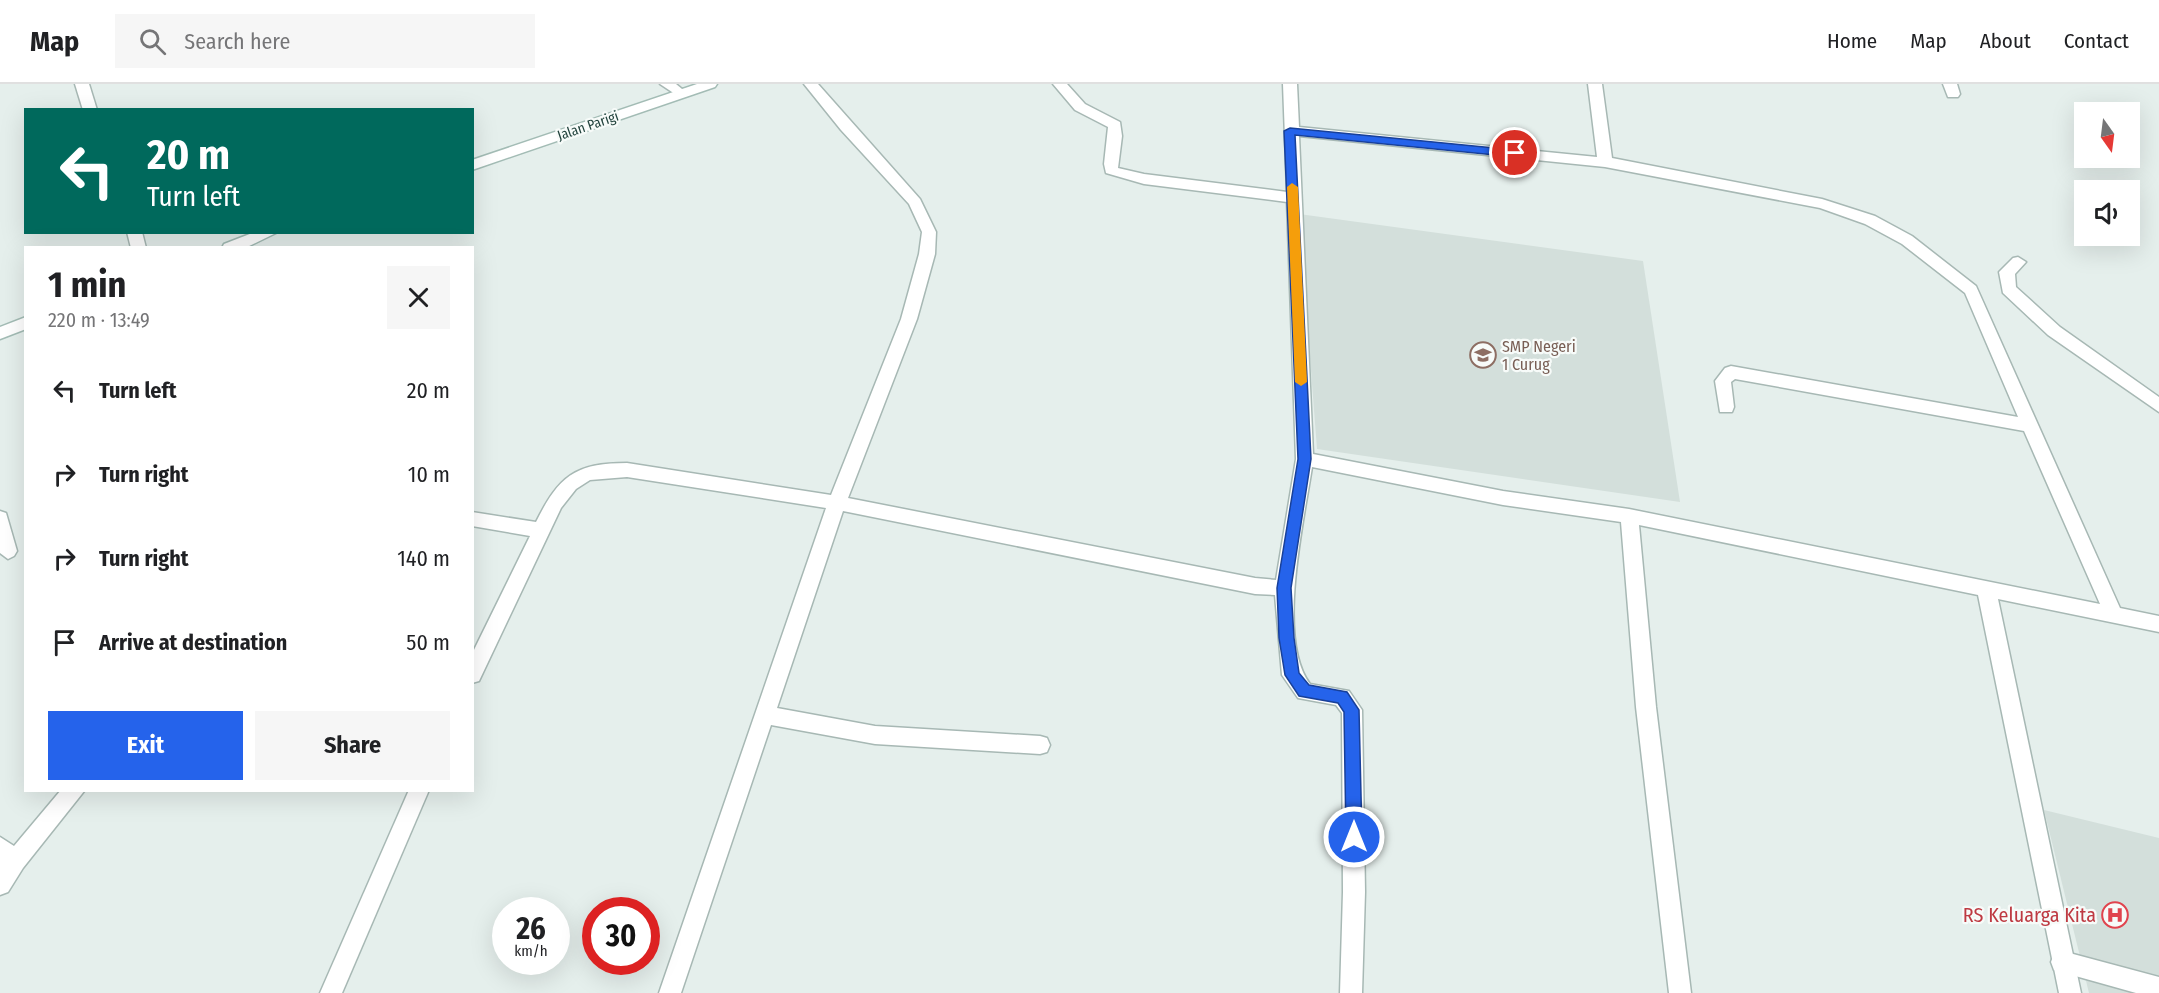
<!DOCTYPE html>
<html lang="en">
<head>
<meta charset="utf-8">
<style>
  body { margin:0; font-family:"Fira Sans Condensed",sans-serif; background:#f6f6f6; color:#202124; height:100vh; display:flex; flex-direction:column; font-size:22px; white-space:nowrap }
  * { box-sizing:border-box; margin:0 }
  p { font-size:20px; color:#757577 }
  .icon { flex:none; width:33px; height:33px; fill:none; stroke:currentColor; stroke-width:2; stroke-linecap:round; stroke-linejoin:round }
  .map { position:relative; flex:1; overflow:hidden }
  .side { position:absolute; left:24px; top:162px; width:450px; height:546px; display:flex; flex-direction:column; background:#fff; border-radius:0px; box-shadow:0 6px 24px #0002 }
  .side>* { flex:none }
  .hud { position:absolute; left:24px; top:24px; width:450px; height:126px; border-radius:0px; box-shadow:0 6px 24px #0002; background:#00695c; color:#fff; overflow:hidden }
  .needle { width:39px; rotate:166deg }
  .controls { position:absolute; left:2074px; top:18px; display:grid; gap:12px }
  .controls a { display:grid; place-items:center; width:66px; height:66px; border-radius:0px; background:#fff; box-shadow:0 6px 24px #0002; font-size:30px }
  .speed { position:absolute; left:492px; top:813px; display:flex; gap:12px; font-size:30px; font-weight:700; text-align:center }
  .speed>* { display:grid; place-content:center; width:78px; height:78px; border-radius:50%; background:#fff; box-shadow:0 6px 24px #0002; line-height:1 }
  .speed small { font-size:15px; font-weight:400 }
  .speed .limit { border:9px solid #d22; background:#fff; color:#111 }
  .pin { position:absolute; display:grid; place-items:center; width:51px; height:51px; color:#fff; margin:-26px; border:3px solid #fff; border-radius:50%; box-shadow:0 2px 6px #0007 }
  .me { position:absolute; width:66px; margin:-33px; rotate:0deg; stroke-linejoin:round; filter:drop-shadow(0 0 4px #0008) }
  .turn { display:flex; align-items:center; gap:21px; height:126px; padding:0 24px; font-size:27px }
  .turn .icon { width:78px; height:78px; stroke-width:2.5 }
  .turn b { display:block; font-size:42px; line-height:51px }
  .round { display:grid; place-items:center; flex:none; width:63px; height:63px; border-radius:0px; background:#f6f6f6 }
  .head { display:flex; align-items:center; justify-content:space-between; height:102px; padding:0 24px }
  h1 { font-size:36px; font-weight:700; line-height:45px }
  .primary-button { display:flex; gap:12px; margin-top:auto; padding:12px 24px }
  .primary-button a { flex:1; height:69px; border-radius:0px; background:#2563eb; color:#fff; font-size:24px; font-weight:700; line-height:69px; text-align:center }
  .primary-button a+a { background:#f6f6f6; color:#202124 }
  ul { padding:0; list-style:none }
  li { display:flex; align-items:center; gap:18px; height:84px; padding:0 24px }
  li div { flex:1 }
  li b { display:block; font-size:22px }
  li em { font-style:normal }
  header { display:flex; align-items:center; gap:36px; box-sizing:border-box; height:84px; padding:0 30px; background:#fff; border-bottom:2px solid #e0e0e0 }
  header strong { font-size:28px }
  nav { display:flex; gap:33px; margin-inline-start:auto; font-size:21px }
  .search { width:420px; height:54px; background:#f6f6f6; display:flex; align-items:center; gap:15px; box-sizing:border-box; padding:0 21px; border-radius:0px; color:#757577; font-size:22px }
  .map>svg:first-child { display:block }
</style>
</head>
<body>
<header>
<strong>Map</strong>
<div class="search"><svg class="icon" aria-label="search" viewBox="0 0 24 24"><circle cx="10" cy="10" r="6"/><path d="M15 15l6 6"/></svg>Search here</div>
<nav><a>Home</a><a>Map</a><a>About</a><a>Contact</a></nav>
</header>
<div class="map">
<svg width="2159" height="909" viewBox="0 0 2159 909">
  <rect width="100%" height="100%" fill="#e5efec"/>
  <g fill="#d3dfdb">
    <polygon points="1299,130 1643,177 1680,418 1317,365"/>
    <polygon points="2044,726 2159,754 2159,909 2089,909"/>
  </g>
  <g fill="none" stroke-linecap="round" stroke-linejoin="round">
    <g stroke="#a7b8b4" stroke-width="3">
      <polygon id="service" points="2062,867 2159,893 2159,909 2136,909 2054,886 2051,878 2054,870"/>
    </g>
    <g stroke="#a7b8b4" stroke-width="3">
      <g id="minor">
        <polygon points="75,0 89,0 97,26 83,26"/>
        <polygon points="660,0 676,0 688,10 681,14"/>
        <path d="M804 0H818L920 115 936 148 935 170 917 235 848 414 1255 494 1276 496 1296 375 1287 118 1144 100 1106 89 1104 80 1108 43 1075 26 1053 0H1067L1085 20 1120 38 1122 52 1118 84 1144 90 1287 108 1283 0H1297L1299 43 1597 73 1588 0H1602L1612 74 1822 115 1875 132 1912 152 1976 202 2120 524 2159 532V548L1998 515 2081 909H2059L1978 511 1639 441 1656 623 1691 909H1669L1636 623 1621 438 1503 421 1312 383C1304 437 1276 555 1310 600L1349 607 1362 626 1365 808 1362 909H1340L1343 808 1342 629 1336 621 1298 614 1282 591 1275 511 1255 510 843 427 777 624 875 642 1040 652 1047 654 1050 661 1047 668 1040 670 875 660 771 641 681 909H659L826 424 627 393 590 396 576 405 561 424 479 597 472 599V570L530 452 472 442V428L536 438C559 392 575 379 627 379L831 411 901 235 919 170 922 148 909 120 841 46ZM1299 52 1605 83 1820 124 1865 140 1902 160 1965 209 2018 333 1731 282 1725 284 1715 297 1720 328H1732L1734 323 1731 298 1735 295 2024 347 2100 520 1629 425 1503 407 1313 370Z"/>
        <polygon points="1943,0 1957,0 1960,10 1958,13 1948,13"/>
        <polygon points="127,148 142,148 146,164 131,164"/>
        <polygon points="2018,173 2026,178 2015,190 2016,203 2060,243 2159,313 2159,328 2048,251 2003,209 1999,188 2013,174"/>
        <polygon points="0,427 6,429 17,467 14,472 8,475 0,469"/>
        <polygon points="61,706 85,706 23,784 8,808 0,811 0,753 14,762"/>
        <polygon points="409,706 429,706 342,909 320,909"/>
      </g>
    </g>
    <g stroke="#a3bcb5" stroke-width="3">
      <g id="secondary">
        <polygon points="697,0 717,0 715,3 472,86 472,76"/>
        <polygon points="255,148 278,148 245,164 222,164 224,160"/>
        <polygon points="26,233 26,245 0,255 0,243"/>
      </g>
    </g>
    <use href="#service" fill="#fff" fill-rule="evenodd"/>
    <use href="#minor" fill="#fff" fill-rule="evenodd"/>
    <use href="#secondary" fill="#fff" fill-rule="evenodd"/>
  </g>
  <polygon fill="#2563eb" stroke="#184099" stroke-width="1.5" points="1290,44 1515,66 1520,69 1515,73 1295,51 1311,375 1291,504 1294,554 1299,589 1309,601 1347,608 1359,626 1362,753 1360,758 1354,760 1349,758 1346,753 1344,628 1338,619 1299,612 1285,591 1279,554 1277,504 1298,375 1284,47"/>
  <polygon fill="#f59e0b" points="1292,99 1298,103 1307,298 1301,302 1295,298 1287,103"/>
  <defs>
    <g id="school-ring" transform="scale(1.35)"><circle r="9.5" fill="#f7fbf9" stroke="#8d6e63" stroke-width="1.5"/><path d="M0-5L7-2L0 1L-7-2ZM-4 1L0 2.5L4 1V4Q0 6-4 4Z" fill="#8d6e63"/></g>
    <g id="hospital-ring" transform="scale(1.35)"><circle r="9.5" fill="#f7fbf9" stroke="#e0444e" stroke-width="1.5"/><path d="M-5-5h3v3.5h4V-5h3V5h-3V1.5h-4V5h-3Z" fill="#e0444e"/></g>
  </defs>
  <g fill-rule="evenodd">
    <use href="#school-ring" x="1483" y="271"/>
    <use href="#hospital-ring" x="2115" y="831"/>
  </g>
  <g text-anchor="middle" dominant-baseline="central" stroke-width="4.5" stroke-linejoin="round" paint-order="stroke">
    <g font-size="14" fill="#22433d" stroke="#f7fbf9">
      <text transform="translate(588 42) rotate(-19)">Jalan Parigi</text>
    </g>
    <g font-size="16" fill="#785e54" stroke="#f7fbf9" text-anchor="start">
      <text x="1502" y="262">SMP Negeri<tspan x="1502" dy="18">1 Curug</tspan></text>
    </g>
    <g font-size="20" fill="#be3a42" stroke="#f7fbf9" text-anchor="end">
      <text x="2096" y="831">RS Keluarga Kita</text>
    </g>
  </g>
</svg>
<div class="controls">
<a><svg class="needle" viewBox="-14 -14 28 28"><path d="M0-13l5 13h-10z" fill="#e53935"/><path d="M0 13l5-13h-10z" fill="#757577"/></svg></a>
<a><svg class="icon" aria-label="sound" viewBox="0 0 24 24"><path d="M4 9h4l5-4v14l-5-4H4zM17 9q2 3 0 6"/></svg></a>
</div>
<div class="speed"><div>26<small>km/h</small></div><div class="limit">30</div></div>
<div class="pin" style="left:1515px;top:69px;background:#d93025"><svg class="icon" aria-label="arrive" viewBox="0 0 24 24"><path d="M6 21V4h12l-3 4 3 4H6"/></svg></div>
<svg class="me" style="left:1354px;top:753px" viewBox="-20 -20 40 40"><circle r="17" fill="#2563eb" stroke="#fff" stroke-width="3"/><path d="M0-11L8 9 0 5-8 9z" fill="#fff"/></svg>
<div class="hud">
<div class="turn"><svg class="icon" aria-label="left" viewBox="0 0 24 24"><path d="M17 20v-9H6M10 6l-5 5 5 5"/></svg><div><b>20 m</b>Turn left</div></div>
</div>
<section class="side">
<div class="head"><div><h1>1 min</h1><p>220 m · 13:49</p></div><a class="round"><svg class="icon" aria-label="close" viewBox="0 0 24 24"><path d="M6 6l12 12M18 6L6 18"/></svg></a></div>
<ul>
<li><svg class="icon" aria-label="left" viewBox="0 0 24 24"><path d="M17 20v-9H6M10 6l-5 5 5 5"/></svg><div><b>Turn left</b></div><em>20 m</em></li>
<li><svg class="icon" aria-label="right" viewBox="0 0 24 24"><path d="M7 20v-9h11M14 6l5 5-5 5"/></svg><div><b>Turn right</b></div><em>10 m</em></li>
<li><svg class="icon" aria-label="right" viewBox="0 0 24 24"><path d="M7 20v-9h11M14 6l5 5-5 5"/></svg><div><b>Turn right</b></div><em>140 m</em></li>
<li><svg class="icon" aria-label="arrive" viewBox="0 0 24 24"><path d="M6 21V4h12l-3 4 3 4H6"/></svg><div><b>Arrive at destination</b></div><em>50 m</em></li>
</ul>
<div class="primary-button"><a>Exit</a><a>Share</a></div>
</section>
</div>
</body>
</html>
